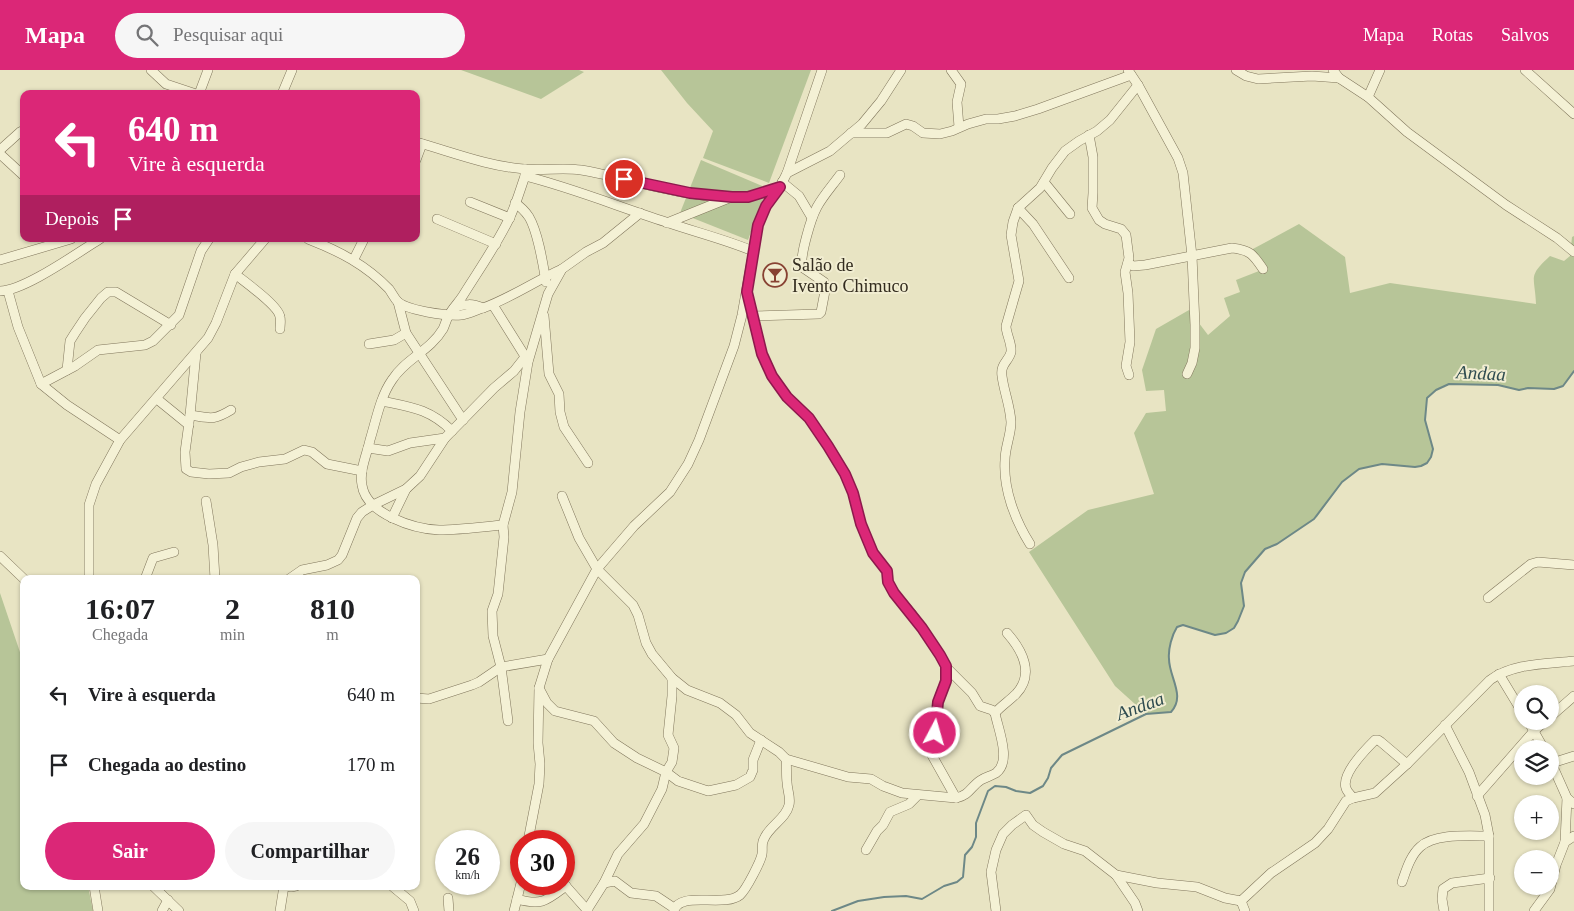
<!DOCTYPE html>
<html lang="pt">
<head>
<meta charset="utf-8">
<style>
  body { margin:0; font-family:Georgia,serif; background:#f6f6f6; color:#202124; height:100vh; display:flex; flex-direction:column; font-size:19px; white-space:nowrap }
  * { box-sizing:border-box; margin:0 }
  p { font-size:16px; color:#757577 }
  .icon { flex:none; width:28px; height:28px; fill:none; stroke:currentColor; stroke-width:2; stroke-linecap:round; stroke-linejoin:round }
  .map { position:relative; flex:1; overflow:hidden }
  .details { position:absolute; left:20px; top:505px; width:400px; height:315px; display:flex; flex-direction:column; background:#fff; border-radius:10px; box-shadow:0 1px 4px #0004 }
  .details>* { flex:none }
  .banner { position:absolute; left:20px; top:20px; width:400px; height:152px; border-radius:10px; box-shadow:0 1px 4px #0004; background:#db2777; color:#fff; overflow:hidden }
  .tools { position:absolute; left:1514px; top:615px; display:grid; gap:10px }
  .tools a { display:grid; place-items:center; width:45px; height:45px; border-radius:50%; background:#fff; box-shadow:0 1px 4px #0004; font-size:25px }
  .speed { position:absolute; left:435px; top:760px; display:flex; gap:10px; font-size:25px; font-weight:700; text-align:center }
  .speed>* { display:grid; place-content:center; width:65px; height:65px; border-radius:50%; background:#fff; box-shadow:0 1px 4px #0004; line-height:1 }
  .speed small { font-size:12px; font-weight:400 }
  .speed .limit { border:8px solid #d22; background:#fff; color:#111 }
  .pin { position:absolute; display:grid; place-items:center; width:42px; height:42px; color:#fff; margin:-21px; border:2px solid #fff; border-radius:50%; box-shadow:0 1px 5px #0007 }
  .me { position:absolute; width:55px; margin:-28px; rotate:6deg; stroke-linejoin:round; filter:drop-shadow(0 0 4px #0008) }
  .turn { display:flex; align-items:center; gap:18px; height:105px; padding:0 25px; font-size:22px }
  .turn .icon { width:65px; height:65px; stroke-width:2.5 }
  .turn b { display:block; font-size:35px; line-height:42px }
  .then { display:flex; align-items:center; height:48px; padding:0 25px; background:#0003; gap:10px; font-size:19px }
  .eta { display:flex; justify-content:space-evenly; align-items:center; height:85px; text-align:center }
  .eta b { font-size:30px; font-weight:700; line-height:35px }
  .button { display:flex; gap:10px; margin-top:auto; padding:10px 25px }
  .button a { flex:1; height:58px; border-radius:30px; background:#db2777; color:#fff; font-size:20px; font-weight:700; line-height:58px; text-align:center }
  .button a+a { background:#f6f6f6; color:#202124 }
  ul { padding:0; list-style:none }
  li { display:flex; align-items:center; gap:15px; height:70px; padding:0 25px }
  li div { flex:1 }
  li b { display:block; font-size:19px }
  li em { font-style:normal }
  header { display:flex; align-items:center; gap:30px; box-sizing:border-box; height:70px; padding:0 25px; background:#db2777; color:#fff }
  header strong { font-size:24px }
  nav { display:flex; gap:28px; margin-inline-start:auto; font-size:18px }
  .search { width:350px; height:45px; background:#f6f6f6; display:flex; align-items:center; gap:12px; box-sizing:border-box; padding:0 18px; border-radius:28px; color:#757577; font-size:19px }
  .map>svg:first-child { display:block }
</style>
</head>
<body>
<header>
<strong>Mapa</strong>
<div class="search"><svg class="icon" aria-label="search" viewBox="0 0 24 24"><circle cx="10" cy="10" r="6"/><path d="M15 15l6 6"/></svg>Pesquisar aqui</div>
<nav><a>Mapa</a><a>Rotas</a><a>Salvos</a></nav>
</header>
<div class="map">
<svg width="1574" height="841" viewBox="0 0 1574 841">
  <rect width="100%" height="100%" fill="#e8e4c3"/>
  <g fill="#b7c598">
    <polygon points="461,0 579,0 584,2 541,29"/>
    <polygon points="661,0 811,0 769,113 703,88 713,61 687,33"/>
    <polygon points="701,90 767,118 748,170 680,143"/>
    <path d="M1299 154 1345 187 1350 223 1390 213 1536 234C1535 206 1527 207 1550 186L1564 191 1570 186 1572 167 1574 166V301L1563 316 1554 319 1528 318 1519 320 1498 315 1449 314 1436 320 1427 328 1425 350 1433 379 1431 387 1427 393 1421 396 1415 397 1382 394 1359 399 1342 412 1317 447 1277 474 1265 479 1245 502 1241 513 1244 536 1238 551 1234 558 1226 563 1215 565 1184 555 1177 558C1172 565 1168 579 1169 589 1170 607 1186 626 1171 642L1146 644 1115 616 1029 482 1088 440 1154 424 1134 363 1146 343 1166 341 1164 320 1146 321 1142 300 1156 259 1189 240 1208 265 1230 246 1224 228 1240 222 1236 210 1259 201 1251 180Z"/>
    <polygon points="0,523 24,594 24,816 88,816 93,841 0,841"/>
  </g>
  <g fill="none" stroke-linecap="round" stroke-linejoin="round">
    <path stroke="#6d8887" stroke-width="2" d="M832 841 858 831 884 827 906 826 922 829 944 816 957 812 963 807 965 785 972 777 976 767V753L988 721 995 716 1006 717 1016 721 1030 723 1043 716 1048 708 1051 698 1062 685 1146 644 1171 642C1186 626 1169 607 1169 589 1168 579 1172 565 1177 557L1183 555 1215 565 1226 563 1234 558 1238 551 1244 536 1241 513 1245 502 1265 479 1277 474 1314 449 1342 412 1359 399 1382 394 1415 397 1421 396 1427 393 1431 387 1433 379 1425 350 1427 328 1436 320 1449 314 1498 315 1519 320 1528 318 1554 319 1563 316 1574 301"/>
    <g stroke="#80765c" stroke-width="10">
      <g id="minor">
        <polyline points="151,0 166,14 196,24"/>
        <polyline points="951,0 961,14 957,32 959,57"/>
        <polyline points="1128,0 1138,15 1178,88 1183,103 1192,186 1195,255 1195,278 1192,293 1187,304"/>
        <polyline points="1236,0 1246,6 1258,9 1312,6 1339,8"/>
        <polyline points="1333,0 1339,8 1368,27 1407,62 1506,135 1557,168 1574,182"/>
        <polyline points="1525,0 1574,44"/>
        <polyline points="199,24 208,0"/>
        <polyline points="282,24 292,0"/>
        <polyline points="1368,27 1380,0"/>
        <polyline points="851,63 887,63 906,54 913,56 923,63 940,64 952,61 968,54 986,49 998,49 1015,46 1038,39 1131,5"/>
        <polyline points="1089,65 1093,87 1093,123 1092,138 1099,150 1105,154 1121,159 1126,165 1129,188 1125,202 1128,223 1130,272 1126,296 1129,305"/>
        <path d="M416 72C452 82 487 96 524 99 543 101 562 97 581 100 635 109 691 131 747 127 758 126 769 120 780 117"/>
        <polyline points="0,80 20,62 24,60"/>
        <polyline points="0,84 24,106"/>
        <polyline points="416,90 422,74"/>
        <polyline points="787,103 830,81 862,54 881,31 901,0"/>
        <path d="M525 106C573 118 619 137 666 152 695 162 724 169 753 181"/>
        <polyline points="782,112 799,126 812,148"/>
        <polyline points="1044,112 1070,144"/>
        <polyline points="470,132 510,148"/>
        <path d="M515 133C521 137 525 141 529 147 538 162 543 194 546 212"/>
        <polyline points="1018,138 1033,154 1069,208"/>
        <polyline points="437,149 496,174"/>
        <polyline points="667,153 729,128"/>
        <path d="M308 169C339 181 366 195 389 219 392 223 394 228 398 232 405 238 418 240 427 242 438 244 450 246 461 245 469 244 476 240 483 238 511 228 535 211 562 199"/>
        <polyline points="354,189 364,169"/>
        <polyline points="0,190 71,169"/>
        <path d="M1128 193 1133 196 1145 195 1232 178C1250 180 1253 184 1263 199"/>
        <path d="M235 204C245 212 279 236 280 247 281 251 280 255 280 259"/>
        <path d="M0 221C24 221 77 183 100 169"/>
        <polyline points="8,221 18,257 41,314 67,335 120,370"/>
        <path d="M748 226 762 284 772 306 787 327 809 348 828 376 845 404 853 423 861 453 873 483 887 501 888 512 894 523 912 544 940 585 946 597V611L938 632 935 663C932 667 926 666 924 671L956 728"/>
        <polyline points="398,232 406,263 463,350"/>
        <polyline points="493,235 528,291"/>
        <path d="M454 238C465 234 472 233 483 238"/>
        <polyline points="544,246 549,304 559,324 560,342 564,357 588,393"/>
        <path d="M752 246 819 244 821 242 825 221 824 212 802 197C800 185 811 148 817 137 823 126 832 116 840 105"/>
        <polyline points="369,274 394,270 406,263"/>
        <path d="M196 283 190 345C210 348 213 351 231 340"/>
        <polyline points="67,300 70,271 75,263 85,248 101,228 108,222 116,222 171,255"/>
        <polyline points="41,314 75,296 98,280 145,275 153,271 179,245 201,181 209,169"/>
        <polyline points="157,329 189,355"/>
        <path d="M382 331C411 337 430 339 452 361"/>
        <polyline points="190,345 185,382 186,399 191,402 209,404 229,403 241,397 259,392 285,389 304,380 312,382 327,394 362,401"/>
        <polyline points="368,378 388,381 410,373 445,368"/>
        <path d="M562 426 579 468 597 499 633 535 638 545 646 573 652 584 672 608 687 620 720 633 736 645 750 663 779 682 786 689 848 707 871 709 883 716 902 723 956 728C970 725 971 716 981 710 986 707 991 706 996 703 1012 691 998 659 995 643L992 640 980 636 972 623 946 597"/>
        <polyline points="206,431 213,475 215,509"/>
        <polyline points="392,448 406,419"/>
        <path d="M503 455C482 457 460 460 439 460 414 459 366 444 362 415 359 401 367 384 370 370 376 351 380 327 392 310 405 289 430 281 443 259 445 255 446 250 449 245 452 239 458 233 462 227 478 201 496 176 509 149 516 135 520 120 525 106V99"/>
        <path d="M1030 474C1015 450 1003 419 1005 390 1005 377 1011 365 1011 352 1010 335 1004 322 1002 306 1000 294 1009 291 1011 282 1012 273 1006 264 1006 256L1019 211 1011 165 1013 152 1018 138 1040 118 1052 98 1065 81 1079 71 1097 61 1110 50 1138 15"/>
        <polyline points="0,486 24,509"/>
        <polyline points="89,509 89,435 96,414 120,370 208,268 216,253 235,204 265,169"/>
        <polyline points="145,509 153,488 174,482"/>
        <polyline points="289,509 302,500 327,495 338,490 342,485 357,448 362,442 373,435 406,419 420,406 445,368 494,318 514,301 525,287"/>
        <polyline points="1488,528 1531,494 1538,492 1574,495"/>
        <polyline points="1499,604 1522,642"/>
        <polyline points="539,618 547,633 555,641 594,651 614,673 637,688 666,702 678,711 708,721 736,715 750,707 753,700 753,690 761,670"/>
        <polyline points="416,628 429,629 472,615 479,612 501,597 548,589 597,499 634,456 670,422 688,394 699,370 734,276 742,245 758,155 766,136 780,117 787,103 822,0"/>
        <path d="M995 643C1001 636 1009 631 1016 624 1035 604 1022 580 1007 563"/>
        <polyline points="1550,647 1574,626"/>
        <polyline points="508,651 501,597 493,566 492,541 498,524 504,467 503,455 512,422 520,342 528,292 548,224 562,199 586,182 603,173 640,143"/>
        <polyline points="1528,651 1544,679"/>
        <polyline points="1445,655 1469,702 1485,745 1489,766 1489,841"/>
        <polyline points="1550,690 1567,728 1574,734"/>
        <polyline points="1552,693 1574,686"/>
        <polyline points="1477,726 1534,661 1545,651"/>
        <path d="M1353 728C1351 725 1347 722 1346 718 1341 704 1366 679 1375 670H1378L1381 672 1407 694"/>
        <polyline points="528,771 539,714 540,694 538,673 539,618 548,589"/>
        <polyline points="1565,772 1567,728"/>
        <polyline points="866,780 877,761 883,755 890,742 909,734 918,725"/>
        <polyline points="1116,805 1135,833 1138,841"/>
        <path d="M1402 812C1406 801 1410 786 1420 777 1435 763 1469 766 1489 766"/>
        <polyline points="604,813 615,811 631,823 656,826 674,838"/>
        <polyline points="564,814 588,841"/>
        <polyline points="94,816 98,841"/>
        <polyline points="153,816 179,841"/>
        <polyline points="286,816 291,817 296,816"/>
        <polyline points="392,816 410,831 414,841"/>
        <polyline points="448,828 449,841"/>
        <path d="M517 829C542 836 546 831 566 816"/>
        <path d="M1241 831 1271 803 1315 773 1328 759 1346 731 1353 728 1375 723 1407 694 1490 610C1513 593 1546 594 1574 591"/>
        <polyline points="1241,831 1245,841"/>
        <polyline points="587,840 604,813 618,784 644,754 662,719 666,702 672,692 674,678 668,665 672,626 672,608"/>
        <polyline points="162,841 168,830"/>
        <polyline points="280,841 284,816"/>
        <polyline points="514,841 521,813"/>
        <path d="M674 841C679 820 724 838 740 825 746 820 761 791 762 784 763 779 761 774 764 769 769 756 786 749 789 735 791 727 787 720 787 712 786 705 787 697 786 689"/>
        <polyline points="996,841 991,802 996,780 1003,764 1012,755 1026,745 1033,755 1043,762 1064,774 1085,781 1116,805 1157,813 1197,817 1225,828 1241,831"/>
        <polyline points="1444,841 1442,829 1443,819 1452,813 1490,808"/>
        <polyline points="1534,841 1550,819 1556,795 1565,772 1574,766"/>
      </g>
    </g>
    <use href="#minor" stroke="#f4f1d5" stroke-width="9"/>
  </g>
  <g fill="none" stroke-linecap="round" stroke-linejoin="round">
    <g stroke="#8e194d" stroke-width="12">
      <polyline id="route" points="624,109 690,123 732,127 748,127 780,117 766,136 758,155 747,222 762,284 772,306 787,327 809,348 828,376 845,404 853,423 861,454 873,483 887,501 888,512 894,523 922,558 940,585 946,596 946,611 938,632 935,663"/>
    </g>
    <use href="#route" stroke="#db2777" stroke-width="9"/>
  </g>
  <defs>
    <g id="bar-ring" transform="scale(1.25)"><circle r="9.5" fill="#f1edd1" stroke="#884233" stroke-width="1.5"/><path d="M-6-5H6L.8 .8V4.5H3.5V6h-7V4.5H-.8V.8Z" fill="#884233"/></g>
  </defs>
  <g fill-rule="evenodd">
    <use href="#bar-ring" x="775" y="205"/>
  </g>
  <g text-anchor="middle" dominant-baseline="central" stroke-width="4" stroke-linejoin="round" paint-order="stroke">
    <g font-size="18" fill="#322b1e" stroke="#f1edd1" text-anchor="start">
      <text x="792" y="195">Salão de<tspan x="792" dy="21">Ivento Chimuco</tspan></text>
    </g>
    <g font-size="19" font-style="italic" fill="#2f4c50" stroke="#f1edd1">
      <text transform="translate(1481 303) rotate(3)">Andaa</text>
      <text transform="translate(1140 636) rotate(-20)">Andaa</text>
    </g>
  </g>
</svg>
<div class="tools">
<a><svg class="icon" aria-label="search" viewBox="0 0 24 24"><circle cx="10" cy="10" r="6"/><path d="M15 15l6 6"/></svg></a>
<a><svg class="icon" aria-label="layers" viewBox="0 0 24 24"><path d="M12 4l9 5-9 5-9-5zM3 14l9 5 9-5"/></svg></a>
<a>+</a>
<a>−</a>
</div>
<div class="speed"><div>26<small>km/h</small></div><div class="limit">30</div></div>
<div class="pin" style="left:624px;top:109px;background:#d93025"><svg class="icon" aria-label="arrive" viewBox="0 0 24 24"><path d="M6 21V4h12l-3 4 3 4H6"/></svg></div>
<svg class="me" style="left:935px;top:663px" viewBox="-20 -20 40 40"><circle r="17" fill="#db2777" stroke="#fff" stroke-width="3"/><path d="M0-11L8 9 0 5-8 9z" fill="#fff"/></svg>
<div class="banner">
<div class="turn"><svg class="icon" aria-label="left" viewBox="0 0 24 24"><path d="M17 20v-9H6M10 6l-5 5 5 5"/></svg><div><b>640 m</b>Vire à esquerda</div></div>
<div class="then">Depois<svg class="icon" aria-label="arrive" viewBox="0 0 24 24"><path d="M6 21V4h12l-3 4 3 4H6"/></svg></div>
</div>
<section class="details">
<div class="eta">
<div><b>16:07</b><p>Chegada</p></div>
<div><b>2</b><p>min</p></div>
<div><b>810</b><p>m</p></div>
</div>
<ul>
<li><svg class="icon" aria-label="left" viewBox="0 0 24 24"><path d="M17 20v-9H6M10 6l-5 5 5 5"/></svg><div><b>Vire à esquerda</b></div><em>640 m</em></li>
<li><svg class="icon" aria-label="arrive" viewBox="0 0 24 24"><path d="M6 21V4h12l-3 4 3 4H6"/></svg><div><b>Chegada ao destino</b></div><em>170 m</em></li>
</ul>
<div class="button"><a>Sair</a><a>Compartilhar</a></div>
</section>
</div>
</body>
</html>
